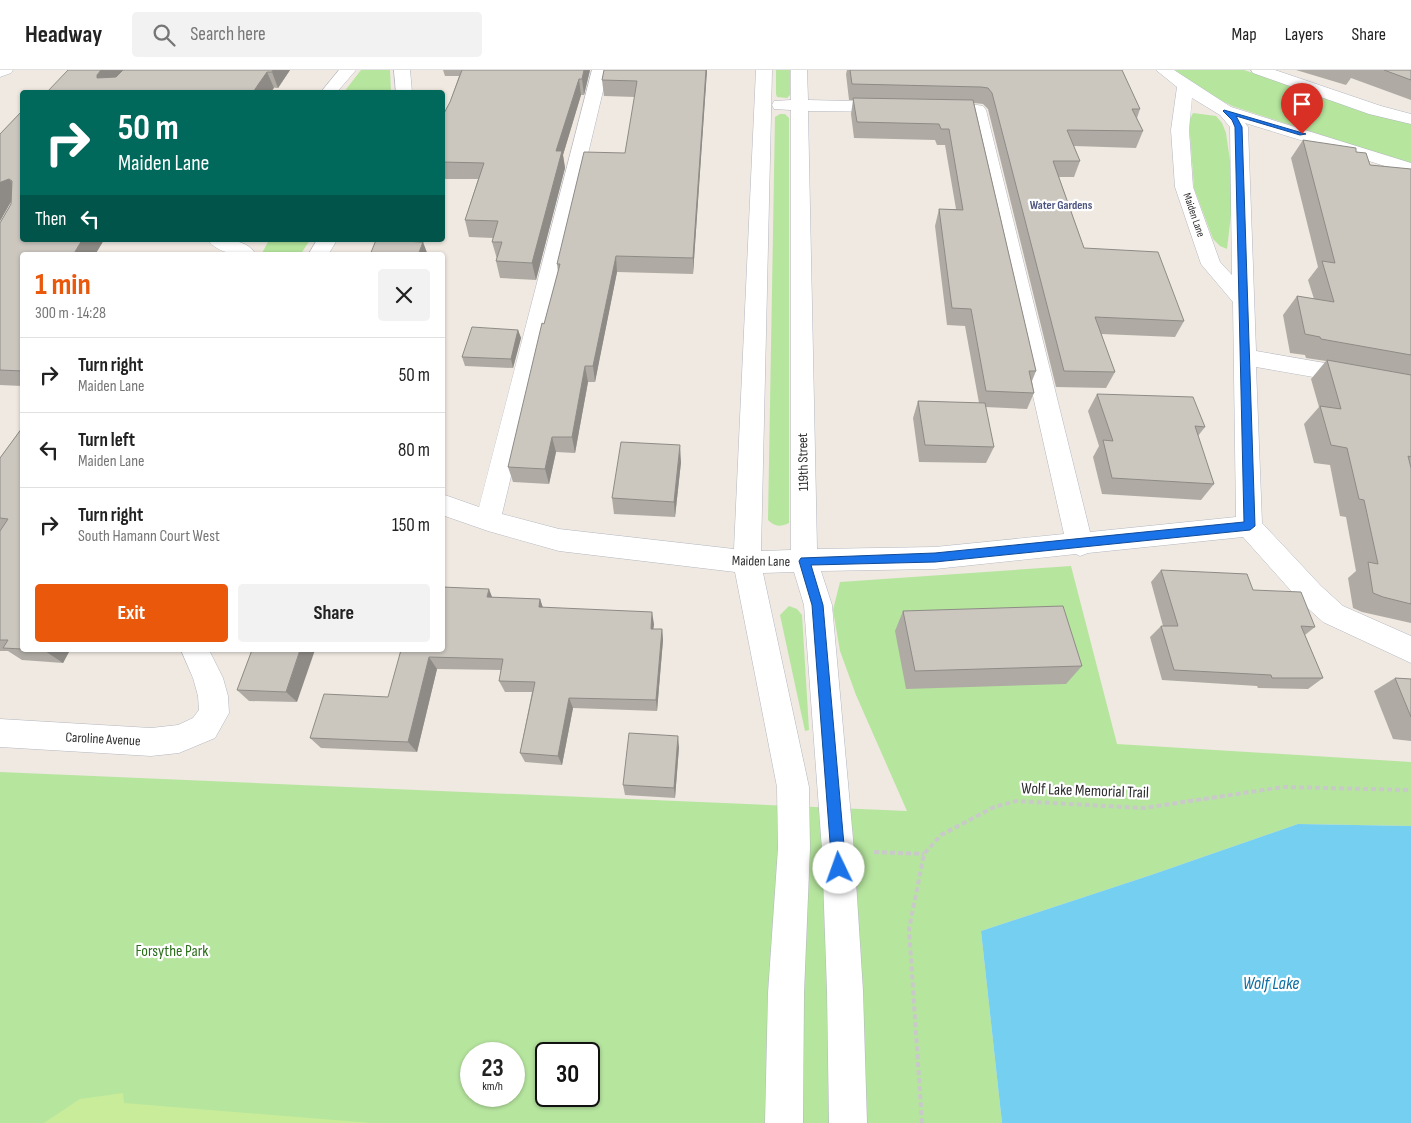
<!DOCTYPE html>
<html lang="en">
<head>
<meta charset="utf-8">
<style>
  body { margin:0; font-family:"Sofia Sans Condensed",sans-serif; background:#f2f2f2; color:#222; height:100vh; display:flex; flex-direction:column; font-size:19px; white-space:nowrap }
  * { box-sizing:border-box; margin:0 }
  p { font-size:16px; color:#767676 }
  .icon { flex:none; width:28px; height:28px; fill:none; stroke:currentColor; stroke-width:2; stroke-linecap:round; stroke-linejoin:round }
  .map { position:relative; flex:1; overflow:hidden }
  .side { position:absolute; left:20px; top:182px; width:425px; height:400px; display:flex; flex-direction:column; background:#fff; border-radius:5px; box-shadow:0 1px 4px #0004 }
  .side>* { flex:none }
  .banner { position:absolute; left:20px; top:20px; width:425px; height:152px; border-radius:5px; box-shadow:0 1px 4px #0004; background:#00695c; color:#fff; overflow:hidden }
  .speed { position:absolute; left:460px; top:972px; display:flex; gap:10px; font-size:25px; font-weight:700; text-align:center }
  .speed>* { display:grid; place-content:center; width:65px; height:65px; border-radius:50%; background:#fff; box-shadow:0 1px 4px #0004; line-height:1 }
  .speed small { font-size:12px; font-weight:400 }
  .speed .limit { border:2px solid #111; border-radius:8px; background:#fff; color:#111 }
  .pin { position:absolute; display:grid; place-items:center; width:42px; height:42px; color:#fff; margin:-51px -21px; border-radius:50% 50% 50% 0; rotate:-45deg; box-shadow:0 0 5px #0007 }
  .pin .icon { rotate:45deg }
  .me { position:absolute; width:55px; margin:-28px; rotate:357deg; stroke-linejoin:round; filter:drop-shadow(0 0 4px #0008) }
  .turn { display:flex; align-items:center; gap:18px; height:105px; padding:0 15px; font-size:22px }
  .turn .icon { width:65px; height:65px; stroke-width:2.5 }
  .turn b { display:block; font-size:35px; line-height:42px }
  .then { display:flex; align-items:center; height:48px; padding:0 15px; background:#0003; gap:10px; font-size:19px }
  .round { display:grid; place-items:center; flex:none; width:52px; height:52px; border-radius:5px; background:#f2f2f2 }
  .summary { display:flex; align-items:center; justify-content:space-between; height:85px; padding:0 15px }
  h1 { font-size:30px; font-weight:700; line-height:38px; color:#ea580c }
  .button { display:flex; gap:10px; margin-top:auto; padding:10px 15px }
  .button a { flex:1; height:58px; border-radius:5px; background:#ea580c; color:#fff; font-size:20px; font-weight:700; line-height:58px; text-align:center }
  .button a+a { background:#f2f2f2; color:#222 }
  ul { padding:0; list-style:none }
  li { display:flex; align-items:center; gap:15px; height:75px; padding:0 15px; border-top:1px solid #e0e0e0 }
  li div { flex:1 }
  li b { display:block; font-size:19px }
  li em { font-style:normal }
  header { display:flex; align-items:center; gap:30px; box-sizing:border-box; height:70px; padding:0 25px; background:#fff; border-bottom:1px solid #e0e0e0 }
  header strong { font-size:24px }
  nav { display:flex; gap:28px; margin-inline-start:auto; font-size:18px }
  .search { width:350px; height:45px; background:#f2f2f2; display:flex; align-items:center; gap:12px; box-sizing:border-box; padding:0 18px; border-radius:5px; color:#767676; font-size:19px }
  .map>svg:first-child { display:block }
</style>
</head>
<body>
<header>
<strong>Headway</strong>
<div class="search"><svg class="icon" aria-label="search" viewBox="0 0 24 24"><circle cx="10" cy="10" r="6"/><path d="M15 15l6 6"/></svg>Search here</div>
<nav><a>Map</a><a>Layers</a><a>Share</a></nav>
</header>
<div class="map">
<svg width="1411" height="1053" viewBox="0 0 1411 1053">
  <rect width="100%" height="100%" fill="#efe9e1"/>
  <g fill="#b6e59e" fill-rule="evenodd">
    <polygon points="361,0 390,0 391,22 344,22"/>
    <polygon points="776,0 790,0 790,25 787,28 777,27 776,24"/>
    <polygon points="1175,0 1244,0 1386,47 1411,54 1411,94 1232,36 1191,14"/>
    <polygon points="1193,43 1216,46 1222,53 1226,63 1234,119 1227,179 1220,176 1213,169 1194,118 1189,51"/>
    <path d="M780 44H785L789 48V453C780 457 775 457 768 450L775 47Z"/>
    <polygon points="269,170 310,170 300,185 261,185"/>
    <path d="M1071 496 1117 674 1411 692V756L1298 754 1151 805 981 861 1002 1053H0V702L907 741 856 625 840 581 833 540 840 512ZM471 984H514V1026H471ZM546 984H589V1026H546Z"/>
    <polygon points="789,536 797,539 802,545 809,660 805,661 780,545"/>
  </g>
  <polygon fill="#c9ec9a" points="123,1023 124,1033 372,1053 44,1053 80,1029"/>
  <polygon fill="#75cff0" points="1298,754 1411,756 1411,1053 1002,1053 981,861 1151,805"/>
  <g fill="none" stroke-linecap="round" stroke-linejoin="round">
    <g stroke="#b4b7c1" stroke-width="1">
      <g id="minor">
        <polygon points="0,0 13,0 11,3 0,7"/>
        <polygon points="339,0 356,0 337,22 321,22"/>
        <polygon points="394,0 410,0 412,22 396,22"/>
        <path d="M592 0H608L502 444 559 459 734 479 756 0H772L761 481 791 480V40L774 39 772 35 774 31 791 30V0H807L808 30 890 32 896 33 898 37 896 41 890 42 808 41 817 479 935 477 1064 464 970 45 932 43 930 39 932 35H977L983 36 986 40 1090 462 1236 447 1233 232 1201 194 1175 117 1171 60 1177 17 1156 0H1174L1231 37 1411 93V104L1245 53 1248 57 1256 281 1411 308V324L1256 297 1262 453 1321 516 1343 536 1411 566V593L1323 552 1301 532 1243 467 1088 483 1080 486 1076 484 935 499 821 501 832 535 854 780 863 921 867 1053H829L827 921 822 780 804 535 794 502 763 503 809 717 810 778 804 923 803 1053H765L768 923 778 778 777 717 735 502 559 481 488 461 442 445V424L479 437ZM1192 28 1220 45 1230 57 1232 205 1220 192 1193 117 1189 60Z"/>
        <polygon points="1251,0 1275,0 1381,36 1411,44 1411,54 1369,44 1253,3"/>
        <path d="M208 170C224 170 245 168 255 183L254 185C238 185 218 184 208 170Z"/>
        <polygon points="317,170 337,170 328,185 308,185"/>
        <polygon points="181,580 209,580 223,608 228,626 229,643 215,668 179,683 151,686 0,677 0,649 151,658 178,655 193,648 199,640 198,626 193,608"/>
      </g>
    </g>
    <g stroke="#c9c9c9" stroke-width="4" stroke-dasharray="5 3" stroke-linecap="butt">
      <polyline points="874,782 924,784"/>
      <polyline points="922,1053 909,859 924,784 941,765 994,737 1016,731 1144,738 1283,717 1411,720"/>
    </g>
    <use href="#minor" fill="#fff" fill-rule="evenodd"/>
  </g>
  <g fill="#afaba4">
    <polygon points="68,0 290,0 278,18"/>
    <polygon points="443,0 590,0 584,25 581,25 563,85 565,98 536,210 500,208 496,191 497,189 492,172 493,168 469,167 465,150 478,109 442,109 442,47 450,32 459,6 445,6"/>
    <polygon points="604,0 707,0 693,204 617,202 595,312 588,312 575,383 556,382 549,414 513,412 508,397 558,202 557,194 625,83 635,27 604,26 602,10"/>
    <polygon points="847,0 1122,0 1140,39 1137,48 1143,61 1136,78 1074,76 1080,91 1074,107 1059,107 1084,178 1184,251 1175,267 1101,264 1115,302 1106,318 1056,317 988,39 983,34 974,33 1036,301 1032,311 1034,323 1027,339 985,337 994,377 986,393 919,392 913,348 918,331 979,333 965,256 947,255 935,156 939,139 956,139 945,75 937,75 935,70 854,68 851,44 853,30 849,30 846,4"/>
    <polygon points="1296,0 1411,0 1411,30 1351,8 1346,15"/>
    <polygon points="22,41 22,316 0,315 0,153 11,134 11,132 0,151 0,64"/>
    <polygon points="1303,70 1356,82 1370,95 1411,99 1411,553 1362,542 1353,538 1348,508 1356,501 1346,447 1340,446 1330,395 1314,393 1304,354 1319,337 1311,309 1326,291 1306,288 1305,285 1290,283 1283,245 1297,226 1314,229 1308,210 1318,197 1291,88"/>
    <polygon points="518,260 521,268 513,298 465,296 462,287"/>
    <polygon points="1097,324 1205,357 1198,366 1214,414 1201,430 1102,424 1093,387 1099,376 1088,341"/>
    <polygon points="22,358 22,580 70,580 63,593 22,590 8,581 0,581 0,388"/>
    <polygon points="681,392 675,447 614,444 612,428"/>
    <polygon points="1161,500 1253,520 1315,557 1305,565 1323,608 1308,619 1258,618 1257,616 1162,610 1150,567 1161,556 1163,556 1151,512"/>
    <polygon points="492,527 540,529 543,538 654,554 653,559 662,559 663,570 657,641 573,638 562,695 525,692 520,683 532,622 505,622 499,611 501,600 437,599 417,682 321,678 310,668 388,627"/>
    <polygon points="903,541 1082,596 1066,614 906,619 895,561"/>
    <polygon points="252,580 297,632 249,631 237,620"/>
    <polygon points="1395,608 1411,609 1411,671 1393,669 1374,621"/>
    <polygon points="679,677 675,728 625,725 623,715"/>
  </g>
  <g fill="#8e8b86">
    <polygon points="101,0 124,0 107,21 97,8 97,5"/>
    <polygon points="273,0 290,0 278,18 272,2"/>
    <polygon points="584,0 590,0 584,25 582,9"/>
    <polygon points="706,0 707,0 693,204 693,188"/>
    <polygon points="267,2 274,18 271,22 253,22"/>
    <polygon points="579,9 581,25 563,85 565,98 536,210 532,193 556,81"/>
    <polygon points="9,109 21,125 13,128 0,151 0,113 1,112"/>
    <polygon points="82,170 104,170 95,185 73,185"/>
    <polygon points="423,172 428,185 418,185"/>
    <polygon points="616,186 617,202 595,312 593,296"/>
    <polygon points="518,260 521,268 513,298 511,289"/>
    <polygon points="585,296 588,312 575,383 572,367"/>
    <polygon points="552,367 556,382 549,414 545,399"/>
    <polygon points="680,375 681,392 675,447 674,432"/>
    <polygon points="489,519 494,532 487,527"/>
    <polygon points="540,529 544,541 539,537"/>
    <polygon points="652,542 654,554 652,570 651,559"/>
    <polygon points="662,559 663,570 657,641 656,630"/>
    <polygon points="45,580 70,580 63,593 45,581"/>
    <polygon points="300,580 315,580 297,632 286,622"/>
    <polygon points="429,587 437,599 417,682 408,672"/>
    <polygon points="569,628 573,638 562,695 558,686"/>
    <polygon points="678,666 679,677 675,728 674,718"/>
  </g>
  <g fill="#cbc7bf" stroke="#8e8b86">
    <polygon points="68,0 101,0 97,5 97,8 116,7 123,0 273,0 272,2 267,2 253,22 47,22"/>
    <polygon points="462,0 584,0 582,9 579,9 556,81 562,81 532,193 496,191 502,172 492,172 498,151 465,150 484,93 442,92 442,47 450,32"/>
    <polygon points="604,0 706,0 693,188 616,186 593,296 585,296 572,367 552,367 545,399 508,397 542,253 544,254 560,194 557,194 584,82 625,83 637,11 602,10"/>
    <polygon points="850,0 1122,0 1140,39 1132,39 1143,61 1067,60 1080,91 1053,91 1084,178 1158,182 1184,251 1095,247 1115,302 1064,301 992,23 988,18 981,17 852,14"/>
    <polygon points="1384,0 1411,0 1411,10"/>
    <polygon points="853,28 973,30 1036,301 1029,301 1034,323 986,321 971,239 952,238 939,139 963,140 949,59 941,59 939,54 857,52"/>
    <polygon points="22,41 22,170 82,170 73,185 22,185 22,301 0,300 0,153 11,134 12,111 9,109 1,112 0,113 0,64"/>
    <polygon points="1303,70 1356,78 1356,82 1366,83 1370,95 1411,99 1411,285 1321,269 1320,267 1305,264 1297,226 1334,232 1322,191 1335,193"/>
    <polygon points="376,170 381,170 423,172 418,185 370,185"/>
    <polygon points="472,257 518,260 511,289 462,287"/>
    <polygon points="1327,290 1411,305 1411,387 1408,386 1411,398 1411,534 1383,527 1373,523 1368,492 1378,494 1364,430 1359,429 1347,378 1331,375 1320,336 1341,339"/>
    <polygon points="1097,324 1193,327 1205,357 1195,356 1214,414 1112,408 1103,370 1113,371"/>
    <polygon points="918,331 985,333 994,377 925,375"/>
    <polygon points="22,358 22,579 3,578 8,570 0,570 0,461 8,449 0,448 0,388"/>
    <polygon points="621,372 680,375 674,432 612,428"/>
    <polygon points="1161,500 1247,504 1253,520 1301,522 1315,557 1301,556 1323,608 1272,608 1271,605 1174,600 1161,556 1178,556"/>
    <polygon points="442,517 489,519 487,527 540,529 539,537 652,542 651,559 662,559 656,630 569,628 558,686 520,683 535,612 499,611 503,589 429,587 408,672 310,668 324,624 388,627 401,580 442,580"/>
    <polygon points="1063,536 1082,596 915,601 903,541"/>
    <polygon points="252,580 300,580 286,622 237,620"/>
    <polygon points="1395,608 1411,609 1411,647"/>
    <polygon points="629,663 678,666 674,718 623,715"/>
  </g>
  <polygon fill="#1a73e8" stroke="#114b97" points="1224,40 1306,64 1300,65 1236,46 1242,57 1255,456 1250,460 935,492 811,495 823,535 846,798 844,803 839,805 834,803 832,798 812,535 799,491 801,488 935,483 1244,452 1235,57 1232,50 1223,41"/>
  <g text-anchor="middle" dominant-baseline="central" stroke-width="4.5" stroke-linejoin="round" paint-order="stroke">
    <g font-size="11" fill="#2e2e2e" stroke="#fff">
      <text transform="translate(1194 145) rotate(71)">Maiden Lane</text>
    </g>
    <g font-size="12" font-weight="bold" fill="#4d5680" stroke="#fff">
      <text x="1061" y="135">Water Gardens</text>
    </g>
    <g font-size="14" fill="#2e2e2e" stroke="#fff">
      <text transform="translate(803 392) rotate(-91)">119th Street</text>
      <text transform="translate(761 491) rotate(1)">Maiden Lane</text>
      <text transform="translate(103 669) rotate(3)">Caroline Avenue</text>
    </g>
    <g font-size="16" fill="#2e2e2e" stroke="#fff">
      <text transform="translate(1085 721) rotate(2)">Wolf Lake Memorial Trail</text>
    </g>
    <g font-size="16" fill="#2c6e1b" stroke="#fff">
      <text x="172" y="881">Forsythe Park</text>
    </g>
    <g font-size="18" font-style="italic" fill="#0d6fa3" stroke="#fff">
      <text x="1271" y="913">Wolf Lake</text>
    </g>
  </g>
</svg>
<div class="speed"><div>23<small>km/h</small></div><div class="limit">30</div></div>
<div class="pin" style="left:1302px;top:64px;background:#d93025"><svg class="icon" aria-label="arrive" viewBox="0 0 24 24"><path d="M6 21V4h12l-3 4 3 4H6"/></svg></div>
<svg class="me" style="left:839px;top:798px" viewBox="-20 -20 40 40"><circle r="19" fill="#fff"/><path d="M0-13L10 11 0 6-10 11z" fill="#1a73e8"/></svg>
<div class="banner">
<div class="turn"><svg class="icon" aria-label="right" viewBox="0 0 24 24"><path d="M7 20v-9h11M14 6l5 5-5 5"/></svg><div><b>50 m</b>Maiden Lane</div></div>
<div class="then">Then<svg class="icon" aria-label="left" viewBox="0 0 24 24"><path d="M17 20v-9H6M10 6l-5 5 5 5"/></svg></div>
</div>
<section class="side">
<div class="summary"><div><h1>1 min</h1><p>300 m · 14:28</p></div><a class="round"><svg class="icon" aria-label="close" viewBox="0 0 24 24"><path d="M6 6l12 12M18 6L6 18"/></svg></a></div>
<ul>
<li><svg class="icon" aria-label="right" viewBox="0 0 24 24"><path d="M7 20v-9h11M14 6l5 5-5 5"/></svg><div><b>Turn right</b><p>Maiden Lane</p></div><em>50 m</em></li>
<li><svg class="icon" aria-label="left" viewBox="0 0 24 24"><path d="M17 20v-9H6M10 6l-5 5 5 5"/></svg><div><b>Turn left</b><p>Maiden Lane</p></div><em>80 m</em></li>
<li><svg class="icon" aria-label="right" viewBox="0 0 24 24"><path d="M7 20v-9h11M14 6l5 5-5 5"/></svg><div><b>Turn right</b><p>South Hamann Court West</p></div><em>150 m</em></li>
</ul>
<div class="button"><a>Exit</a><a>Share</a></div>
</section>
</div>
</body>
</html>
